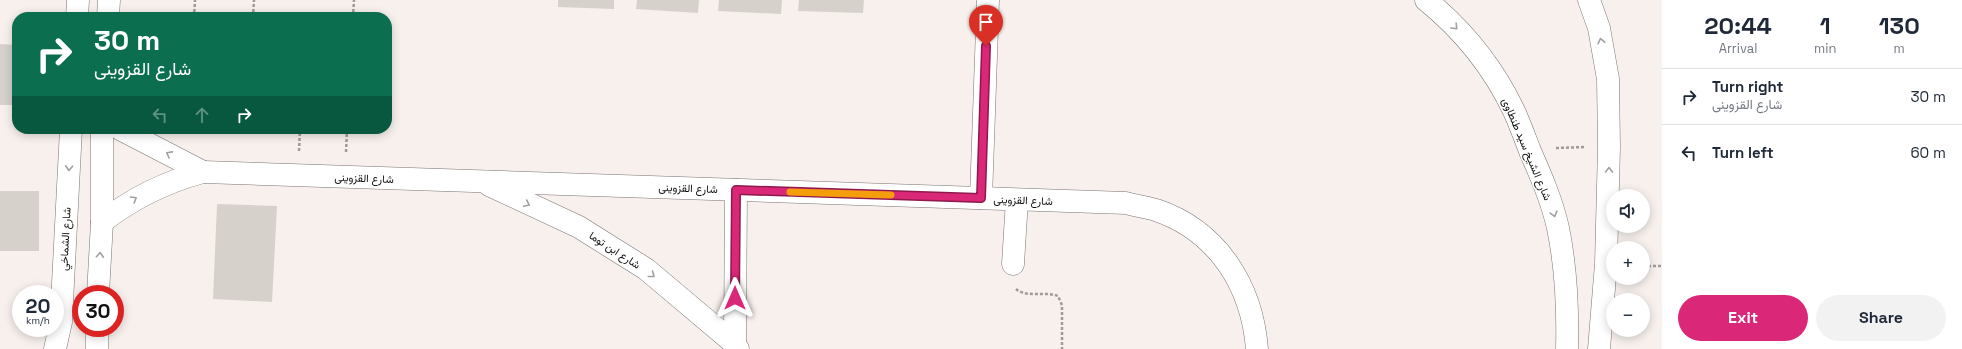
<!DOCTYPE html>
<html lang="en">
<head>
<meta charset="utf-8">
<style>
  body { margin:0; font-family:"Space Grotesk",Vazirmatn,sans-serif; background:#f2f2f3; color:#1f2937; height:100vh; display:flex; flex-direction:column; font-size:15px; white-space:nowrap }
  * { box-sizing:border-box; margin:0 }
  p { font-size:13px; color:#747a83 }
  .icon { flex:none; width:22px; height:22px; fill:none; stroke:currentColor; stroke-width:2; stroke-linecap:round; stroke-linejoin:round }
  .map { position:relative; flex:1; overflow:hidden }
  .side { display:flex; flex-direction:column; background:#fff; width:300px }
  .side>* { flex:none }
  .banner { position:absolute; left:12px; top:12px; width:380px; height:122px; border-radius:16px; box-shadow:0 2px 10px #0003; background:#0b6e4f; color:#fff; overflow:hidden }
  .buttons { position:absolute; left:1606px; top:189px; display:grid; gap:8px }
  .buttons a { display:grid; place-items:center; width:44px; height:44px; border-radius:50%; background:#fff; box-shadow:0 2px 10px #0003; font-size:20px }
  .speed { position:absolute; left:12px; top:285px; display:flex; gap:8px; font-size:20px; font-weight:700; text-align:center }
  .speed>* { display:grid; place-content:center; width:52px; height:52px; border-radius:50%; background:#fff; box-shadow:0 2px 10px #0003; line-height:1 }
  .speed small { font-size:10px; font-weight:400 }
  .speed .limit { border:6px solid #d22; background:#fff; color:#111 }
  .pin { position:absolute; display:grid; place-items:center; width:34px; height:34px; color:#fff; margin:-41px -17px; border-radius:50% 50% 50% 0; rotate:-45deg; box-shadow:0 0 4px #0007 }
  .pin .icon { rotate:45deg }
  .me { position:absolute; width:44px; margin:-22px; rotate:0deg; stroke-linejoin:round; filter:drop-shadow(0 0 3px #0008) }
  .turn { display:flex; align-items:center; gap:14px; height:84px; padding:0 16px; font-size:18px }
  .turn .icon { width:52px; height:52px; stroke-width:2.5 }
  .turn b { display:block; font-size:28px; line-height:34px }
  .lanes { display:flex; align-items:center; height:38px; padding:0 16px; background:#0003; justify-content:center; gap:20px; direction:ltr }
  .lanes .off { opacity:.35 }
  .eta { display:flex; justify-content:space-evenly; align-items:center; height:68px; text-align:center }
  .eta b { font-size:24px; font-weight:600; line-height:28px }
  .button { display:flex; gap:8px; margin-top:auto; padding:8px 16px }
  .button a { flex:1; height:46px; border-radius:24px; background:#db2777; color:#fff; font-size:16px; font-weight:600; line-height:46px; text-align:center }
  .button a+a { background:#f2f2f3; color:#1f2937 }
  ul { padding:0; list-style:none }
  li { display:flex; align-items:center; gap:12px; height:56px; padding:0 16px; border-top:1px solid #e0e1e3 }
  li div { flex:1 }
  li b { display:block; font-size:15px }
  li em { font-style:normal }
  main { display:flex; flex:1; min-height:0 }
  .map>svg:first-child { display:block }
</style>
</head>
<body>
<main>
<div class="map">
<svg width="1662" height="349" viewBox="0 0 1662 349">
  <rect width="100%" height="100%" fill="#f7f0ed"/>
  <g fill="#d7d1cc">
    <polygon points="558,0 614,0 614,9 558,7"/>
    <polygon points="637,0 699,0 698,13 636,9"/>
    <polygon points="719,0 782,0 781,14 718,11"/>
    <polygon points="799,0 864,0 863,13 798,11"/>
    <polygon points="0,44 17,45 17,105 0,105"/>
    <rect x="0" y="191" width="39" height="60"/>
    <polygon points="217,204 277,206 272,302 213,299"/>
  </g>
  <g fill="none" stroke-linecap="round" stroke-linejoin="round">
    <g stroke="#7a7471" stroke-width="23">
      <g id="minor">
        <path d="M1426 0C1463 30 1494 69 1514 111 1520 124 1525 138 1530 151 1541 176 1552 201 1558 228 1566 267 1568 309 1567 349"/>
        <polyline points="1589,0 1599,28 1608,79 1609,147 1606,264 1599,349"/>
        <polyline points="77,17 78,0"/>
        <polyline points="108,17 109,0"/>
        <polyline points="120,129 203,172"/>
        <polyline points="489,185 579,227 614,249 646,269 735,344 738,349"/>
        <polyline points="981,198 988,0"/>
        <path d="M102 222C133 198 165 182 203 172L1126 203C1136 206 1146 207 1156 210 1218 231 1252 286 1257 349"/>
        <polyline points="1013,264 1017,200"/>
        <polyline points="98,294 102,222 102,129"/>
        <polyline points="97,328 97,349"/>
        <polyline points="735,344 736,190"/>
        <polyline points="55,349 61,322 71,129"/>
      </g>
    </g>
    <g stroke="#a09b98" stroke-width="2.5" stroke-dasharray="3 2" stroke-linecap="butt">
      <polyline points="194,17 195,0"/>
      <polyline points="253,17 254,0"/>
      <polyline points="353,17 354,0"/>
      <polyline points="1556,148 1585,147"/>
      <polyline points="299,151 300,129"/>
      <polyline points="346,152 347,129"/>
      <polyline points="1643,266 1662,266"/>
      <path d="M1016 289C1026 298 1044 291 1058 296L1062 305V349"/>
    </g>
    <use href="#minor" stroke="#fff" stroke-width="22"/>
  </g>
  <defs><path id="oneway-chevron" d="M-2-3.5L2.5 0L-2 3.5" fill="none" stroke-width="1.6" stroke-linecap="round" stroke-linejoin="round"/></defs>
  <g stroke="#a1a09f">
    <use href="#oneway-chevron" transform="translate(1455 27) rotate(47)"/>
    <use href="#oneway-chevron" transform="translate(1601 41) rotate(-103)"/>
    <use href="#oneway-chevron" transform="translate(169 154) rotate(-152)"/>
    <use href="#oneway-chevron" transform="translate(69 168) rotate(93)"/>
    <use href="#oneway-chevron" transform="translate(1609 170) rotate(-89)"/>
    <use href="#oneway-chevron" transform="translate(134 199) rotate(-31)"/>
    <use href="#oneway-chevron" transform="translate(527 204) rotate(25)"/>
    <use href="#oneway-chevron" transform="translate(1554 214) rotate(74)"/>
    <use href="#oneway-chevron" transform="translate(100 255) rotate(-87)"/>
    <use href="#oneway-chevron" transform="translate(652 275) rotate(38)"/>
  </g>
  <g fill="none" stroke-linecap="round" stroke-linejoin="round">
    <g stroke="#8e194d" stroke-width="10">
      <polyline id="route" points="735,298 736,190 981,198 986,46"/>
    </g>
    <use href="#route" stroke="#db2777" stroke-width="7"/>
    <polyline stroke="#f59e0b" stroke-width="7" points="790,192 891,195"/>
  </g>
  <g text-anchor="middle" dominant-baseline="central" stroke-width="3" stroke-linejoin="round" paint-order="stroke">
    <g font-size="11" fill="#13110f" stroke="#fff">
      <text transform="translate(1527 149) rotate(67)">شارع الشيخ سيد طنطاوى</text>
      <text transform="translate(364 178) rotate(2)">شارع القزوينى</text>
      <text transform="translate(688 188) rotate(2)">شارع القزوينى</text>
      <text transform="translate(1023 200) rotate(2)">شارع القزوينى</text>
      <text transform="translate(65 239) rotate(-87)">شارع الشماخي</text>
      <text transform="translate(615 250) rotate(33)">شارع ابن توما</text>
    </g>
  </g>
</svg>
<div class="buttons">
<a><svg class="icon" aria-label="sound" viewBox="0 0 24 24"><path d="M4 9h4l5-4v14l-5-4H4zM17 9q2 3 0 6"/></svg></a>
<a>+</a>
<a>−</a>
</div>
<div class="speed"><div>20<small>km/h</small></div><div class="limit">30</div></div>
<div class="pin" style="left:986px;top:46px;background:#d93025"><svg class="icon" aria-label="arrive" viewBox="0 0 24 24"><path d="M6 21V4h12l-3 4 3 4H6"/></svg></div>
<svg class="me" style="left:735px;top:298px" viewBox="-20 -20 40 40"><path d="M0-17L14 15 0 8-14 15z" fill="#db2777" stroke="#fff" stroke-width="4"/></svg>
<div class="banner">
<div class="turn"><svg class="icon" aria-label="right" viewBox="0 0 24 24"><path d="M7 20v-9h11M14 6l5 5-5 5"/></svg><div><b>30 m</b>شارع القزوينى</div></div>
<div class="lanes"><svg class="icon off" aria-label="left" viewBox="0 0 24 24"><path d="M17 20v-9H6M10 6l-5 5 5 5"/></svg><svg class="icon off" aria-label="ahead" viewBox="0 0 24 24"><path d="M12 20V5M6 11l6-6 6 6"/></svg><svg class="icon" aria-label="right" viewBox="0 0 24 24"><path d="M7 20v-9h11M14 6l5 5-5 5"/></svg></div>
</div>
</div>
<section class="side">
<div class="eta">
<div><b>20:44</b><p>Arrival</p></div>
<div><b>1</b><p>min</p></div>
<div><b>130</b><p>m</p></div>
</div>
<ul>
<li><svg class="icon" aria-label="right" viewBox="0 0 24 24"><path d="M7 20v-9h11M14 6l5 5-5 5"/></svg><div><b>Turn right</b><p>شارع القزوينى</p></div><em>30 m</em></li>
<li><svg class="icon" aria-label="left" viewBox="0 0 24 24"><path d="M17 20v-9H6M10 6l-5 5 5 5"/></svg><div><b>Turn left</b></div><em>60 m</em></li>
</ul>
<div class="button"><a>Exit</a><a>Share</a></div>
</section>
</main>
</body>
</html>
